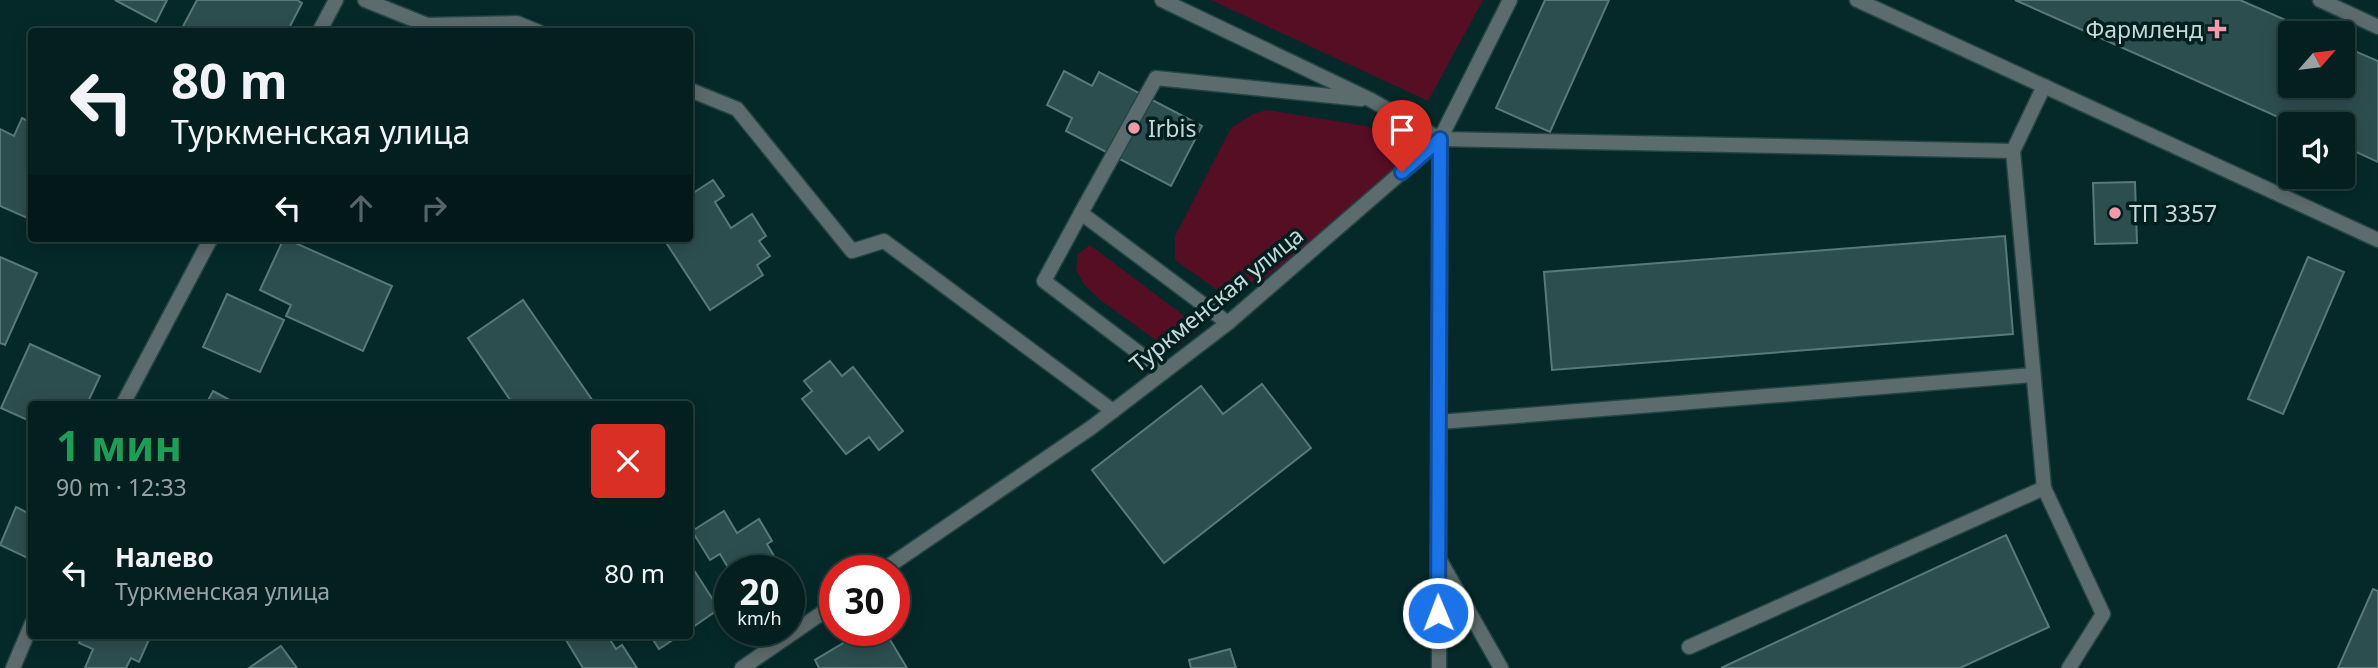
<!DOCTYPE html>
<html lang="ru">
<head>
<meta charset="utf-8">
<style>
  body { margin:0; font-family:"Noto Sans",sans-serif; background:#0d2728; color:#f1f3f6; height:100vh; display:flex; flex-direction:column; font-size:26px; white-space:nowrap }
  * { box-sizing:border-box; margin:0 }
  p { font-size:23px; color:#97a2a4 }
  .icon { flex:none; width:38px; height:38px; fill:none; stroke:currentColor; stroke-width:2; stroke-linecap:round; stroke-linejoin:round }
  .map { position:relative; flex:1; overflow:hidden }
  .sheet { position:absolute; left:28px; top:401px; width:665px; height:238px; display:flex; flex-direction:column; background:#041f1f; border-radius:7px; box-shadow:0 4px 18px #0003,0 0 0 2px #253d3d }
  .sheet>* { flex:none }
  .guide { position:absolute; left:28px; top:28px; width:665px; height:214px; border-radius:7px; box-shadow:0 4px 18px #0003,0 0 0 2px #253d3d; background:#041f1f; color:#f1f3f6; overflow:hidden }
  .needle { width:46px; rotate:62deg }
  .fabs { position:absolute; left:2278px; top:21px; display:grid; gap:14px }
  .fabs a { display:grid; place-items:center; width:77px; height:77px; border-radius:7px; background:#041f1f; box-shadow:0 4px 18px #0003,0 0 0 2px #253d3d; font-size:35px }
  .speed { position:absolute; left:714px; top:555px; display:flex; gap:14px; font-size:35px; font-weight:700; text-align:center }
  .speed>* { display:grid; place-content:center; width:91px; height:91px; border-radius:50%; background:#041f1f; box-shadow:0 4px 18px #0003,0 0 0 2px #253d3d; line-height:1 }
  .speed small { font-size:18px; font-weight:400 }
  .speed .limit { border:10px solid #d22; background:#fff; color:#111 }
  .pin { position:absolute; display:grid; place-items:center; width:60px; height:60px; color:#fff; margin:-72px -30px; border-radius:50% 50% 50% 0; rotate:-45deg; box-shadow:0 0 7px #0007 }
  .pin .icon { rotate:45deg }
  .me { position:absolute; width:77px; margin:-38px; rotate:359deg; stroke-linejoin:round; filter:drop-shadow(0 0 5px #0008) }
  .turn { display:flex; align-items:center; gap:24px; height:147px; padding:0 28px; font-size:32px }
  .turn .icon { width:91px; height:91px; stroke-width:2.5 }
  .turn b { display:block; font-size:49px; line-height:60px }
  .lanes { display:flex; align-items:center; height:66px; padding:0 28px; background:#0003; justify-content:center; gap:35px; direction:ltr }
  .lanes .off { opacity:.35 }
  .round { display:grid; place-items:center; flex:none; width:74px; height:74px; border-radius:7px; background:#0d2728 }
  .headline { display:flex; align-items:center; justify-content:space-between; height:119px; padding:0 28px }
  h1 { font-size:42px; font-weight:700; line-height:52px; color:#1e9e55 }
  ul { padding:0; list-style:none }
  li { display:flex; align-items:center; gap:21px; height:105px; padding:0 28px }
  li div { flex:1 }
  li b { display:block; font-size:26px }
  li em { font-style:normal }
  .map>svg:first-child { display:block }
</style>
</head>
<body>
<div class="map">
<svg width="2378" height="668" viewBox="0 0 2378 668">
  <rect width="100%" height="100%" fill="#052929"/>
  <g fill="#560e24">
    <polygon points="1211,0 1483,0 1428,101"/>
    <polygon points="1267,110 1366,126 1395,140 1400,161 1391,178 1265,278 1241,286 1216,289 1175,260 1175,236 1231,128 1253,114"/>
    <polygon points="1090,245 1200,328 1178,347 1164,346 1099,299 1084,284 1076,270 1078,254"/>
  </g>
  <g fill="#2d4e4f" stroke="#57797a" stroke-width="2">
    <polygon points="115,0 167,0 156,22"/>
    <polygon points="197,0 297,0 302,3 287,32 180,32"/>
    <polygon points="1545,0 1609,0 1550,132 1496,108"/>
    <polygon points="2015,0 2240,0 2315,33 2291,33 2291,86 2343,86 2343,46 2378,61 2378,162 2343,146 2343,124 2294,124"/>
    <polygon points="1064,71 1092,86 1099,72 1202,126 1171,186 1066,131 1072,118 1047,105"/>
    <polygon points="22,118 32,123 32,220 0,206 0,129 14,136"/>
    <polygon points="713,180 724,196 715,202 731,228 752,214 766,236 759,241 770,256 757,265 763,275 710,310 663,238 690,238 690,195"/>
    <polygon points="2135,182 2137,243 2095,244 2093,183"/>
    <polygon points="2005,236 2013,334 1552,370 1544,272"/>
    <polygon points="284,238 392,286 363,351 286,316 291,305 260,290"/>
    <polygon points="0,257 37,273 5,345 0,343"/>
    <polygon points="2308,257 2344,272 2283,414 2248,399"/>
    <polygon points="227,294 284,320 260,372 203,347"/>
    <polygon points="523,300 595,404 513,404 468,338"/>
    <polygon points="30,344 100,376 87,404 32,404 32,422 1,408"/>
    <polygon points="830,361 842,376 853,367 903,431 879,450 869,437 846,454 802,399 812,391 804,381"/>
    <polygon points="1262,384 1311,448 1164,563 1092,470 1201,386 1223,414"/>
    <polygon points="213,391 237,404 206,404"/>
    <polygon points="16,507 32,515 32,560 0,545"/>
    <polygon points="724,511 737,533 759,519 772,541 767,544 781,568 730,571 720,554 710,560 692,531"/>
    <polygon points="2006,535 2049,627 1960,668 1721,668"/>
    <polygon points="690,564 719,609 690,629"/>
    <polygon points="2373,589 2378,591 2378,668 2338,668"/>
    <polygon points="865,630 884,630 907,668 819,668 815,660"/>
    <polygon points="82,635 151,635 139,662 131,658 126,668 85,668 93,649 79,643"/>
    <polygon points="563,635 607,635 616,649 622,645 637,668 583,668"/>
    <polygon points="650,635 680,635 659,649"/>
    <polygon points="281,646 297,668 249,668"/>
    <polygon points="1230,649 1236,668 1191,668 1189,660"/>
  </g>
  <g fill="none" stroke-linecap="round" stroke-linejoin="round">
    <g stroke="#244545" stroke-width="17">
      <g id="lane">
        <polyline points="365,0 427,25 517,23 539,32"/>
        <polyline points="1162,0 1371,100 1440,139 2013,151"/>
        <polyline points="1857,0 2378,240"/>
        <polyline points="2320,0 2378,27"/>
        <polyline points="2044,86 2013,151 2044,488 2103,614 2069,668"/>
        <polyline points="690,90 737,109 852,251 884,241 1113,411"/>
        <polyline points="1081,213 1044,281 1164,372"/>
        <polyline points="1228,323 1081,213 1156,78 1361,99"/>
        <polyline points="1439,422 2033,375"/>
        <polyline points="1438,557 1501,668"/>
        <polyline points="1689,647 2044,488"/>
      </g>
    </g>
    <g stroke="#244545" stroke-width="17">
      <g id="street">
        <polyline points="319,32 336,0"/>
        <polyline points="123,404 211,238"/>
        <polyline points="883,570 1092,427 1228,323 1440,139 1510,0"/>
        <polyline points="13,668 32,623"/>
        <polyline points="742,668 835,604"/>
        <polyline points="1439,668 1440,139"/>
      </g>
    </g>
    <use href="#lane" stroke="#5c6b6b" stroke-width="14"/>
    <use href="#street" stroke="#5c6b6b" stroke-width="14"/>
  </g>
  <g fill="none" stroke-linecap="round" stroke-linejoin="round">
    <g stroke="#114b97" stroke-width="18">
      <polyline id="route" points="1402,172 1440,139 1438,613"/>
    </g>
    <use href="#route" stroke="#1a73e8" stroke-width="12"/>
  </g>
  <g fill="#f39aaa" stroke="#001f20" stroke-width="2.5">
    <path d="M2213.5 18.5h7v7h7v7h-7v7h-7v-7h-7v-7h7z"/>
    <circle cx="1134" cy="128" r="7"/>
    <circle cx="2115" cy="213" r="7"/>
  </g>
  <g text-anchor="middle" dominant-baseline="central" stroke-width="7" stroke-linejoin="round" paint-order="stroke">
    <g font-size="23" fill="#c6d8d8" stroke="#001f20" text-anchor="start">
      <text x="2203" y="29" text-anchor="end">Фармленд</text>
      <text x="1148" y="128">Irbis</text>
      <text x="2129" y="213">ТП 3357</text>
    </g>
    <g font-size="23" fill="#c6d8d8" stroke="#001f20">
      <text transform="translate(1216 299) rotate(-39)">Туркменская улица</text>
    </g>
  </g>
</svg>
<div class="fabs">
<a><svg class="needle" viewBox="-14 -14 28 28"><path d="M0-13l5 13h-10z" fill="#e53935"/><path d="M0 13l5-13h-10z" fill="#97a2a4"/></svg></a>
<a><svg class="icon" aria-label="sound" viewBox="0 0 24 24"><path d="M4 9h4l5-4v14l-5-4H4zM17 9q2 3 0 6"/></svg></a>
</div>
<div class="speed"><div>20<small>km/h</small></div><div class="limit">30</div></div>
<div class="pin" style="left:1402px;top:172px;background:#d93025"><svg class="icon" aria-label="arrive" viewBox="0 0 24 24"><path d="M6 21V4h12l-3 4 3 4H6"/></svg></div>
<svg class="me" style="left:1438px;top:613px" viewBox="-20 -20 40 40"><circle r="17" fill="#1a73e8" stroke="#fff" stroke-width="3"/><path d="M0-11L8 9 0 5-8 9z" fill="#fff"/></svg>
<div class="guide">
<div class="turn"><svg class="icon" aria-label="left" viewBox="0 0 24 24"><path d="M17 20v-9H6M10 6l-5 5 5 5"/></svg><div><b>80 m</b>Туркменская улица</div></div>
<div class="lanes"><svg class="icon" aria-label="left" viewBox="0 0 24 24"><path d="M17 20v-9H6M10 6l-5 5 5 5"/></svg><svg class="icon off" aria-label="ahead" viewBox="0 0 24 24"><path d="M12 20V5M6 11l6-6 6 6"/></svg><svg class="icon off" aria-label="right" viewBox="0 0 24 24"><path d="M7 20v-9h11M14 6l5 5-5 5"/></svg></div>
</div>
<section class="sheet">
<div class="headline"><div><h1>1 мин</h1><p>90 m · 12:33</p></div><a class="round" style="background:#d93025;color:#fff"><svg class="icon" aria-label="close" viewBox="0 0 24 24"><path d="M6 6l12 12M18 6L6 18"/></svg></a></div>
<ul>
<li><svg class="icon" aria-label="left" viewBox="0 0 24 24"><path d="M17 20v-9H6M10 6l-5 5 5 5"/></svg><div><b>Налево</b><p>Туркменская улица</p></div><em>80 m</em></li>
</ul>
</section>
</div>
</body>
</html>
